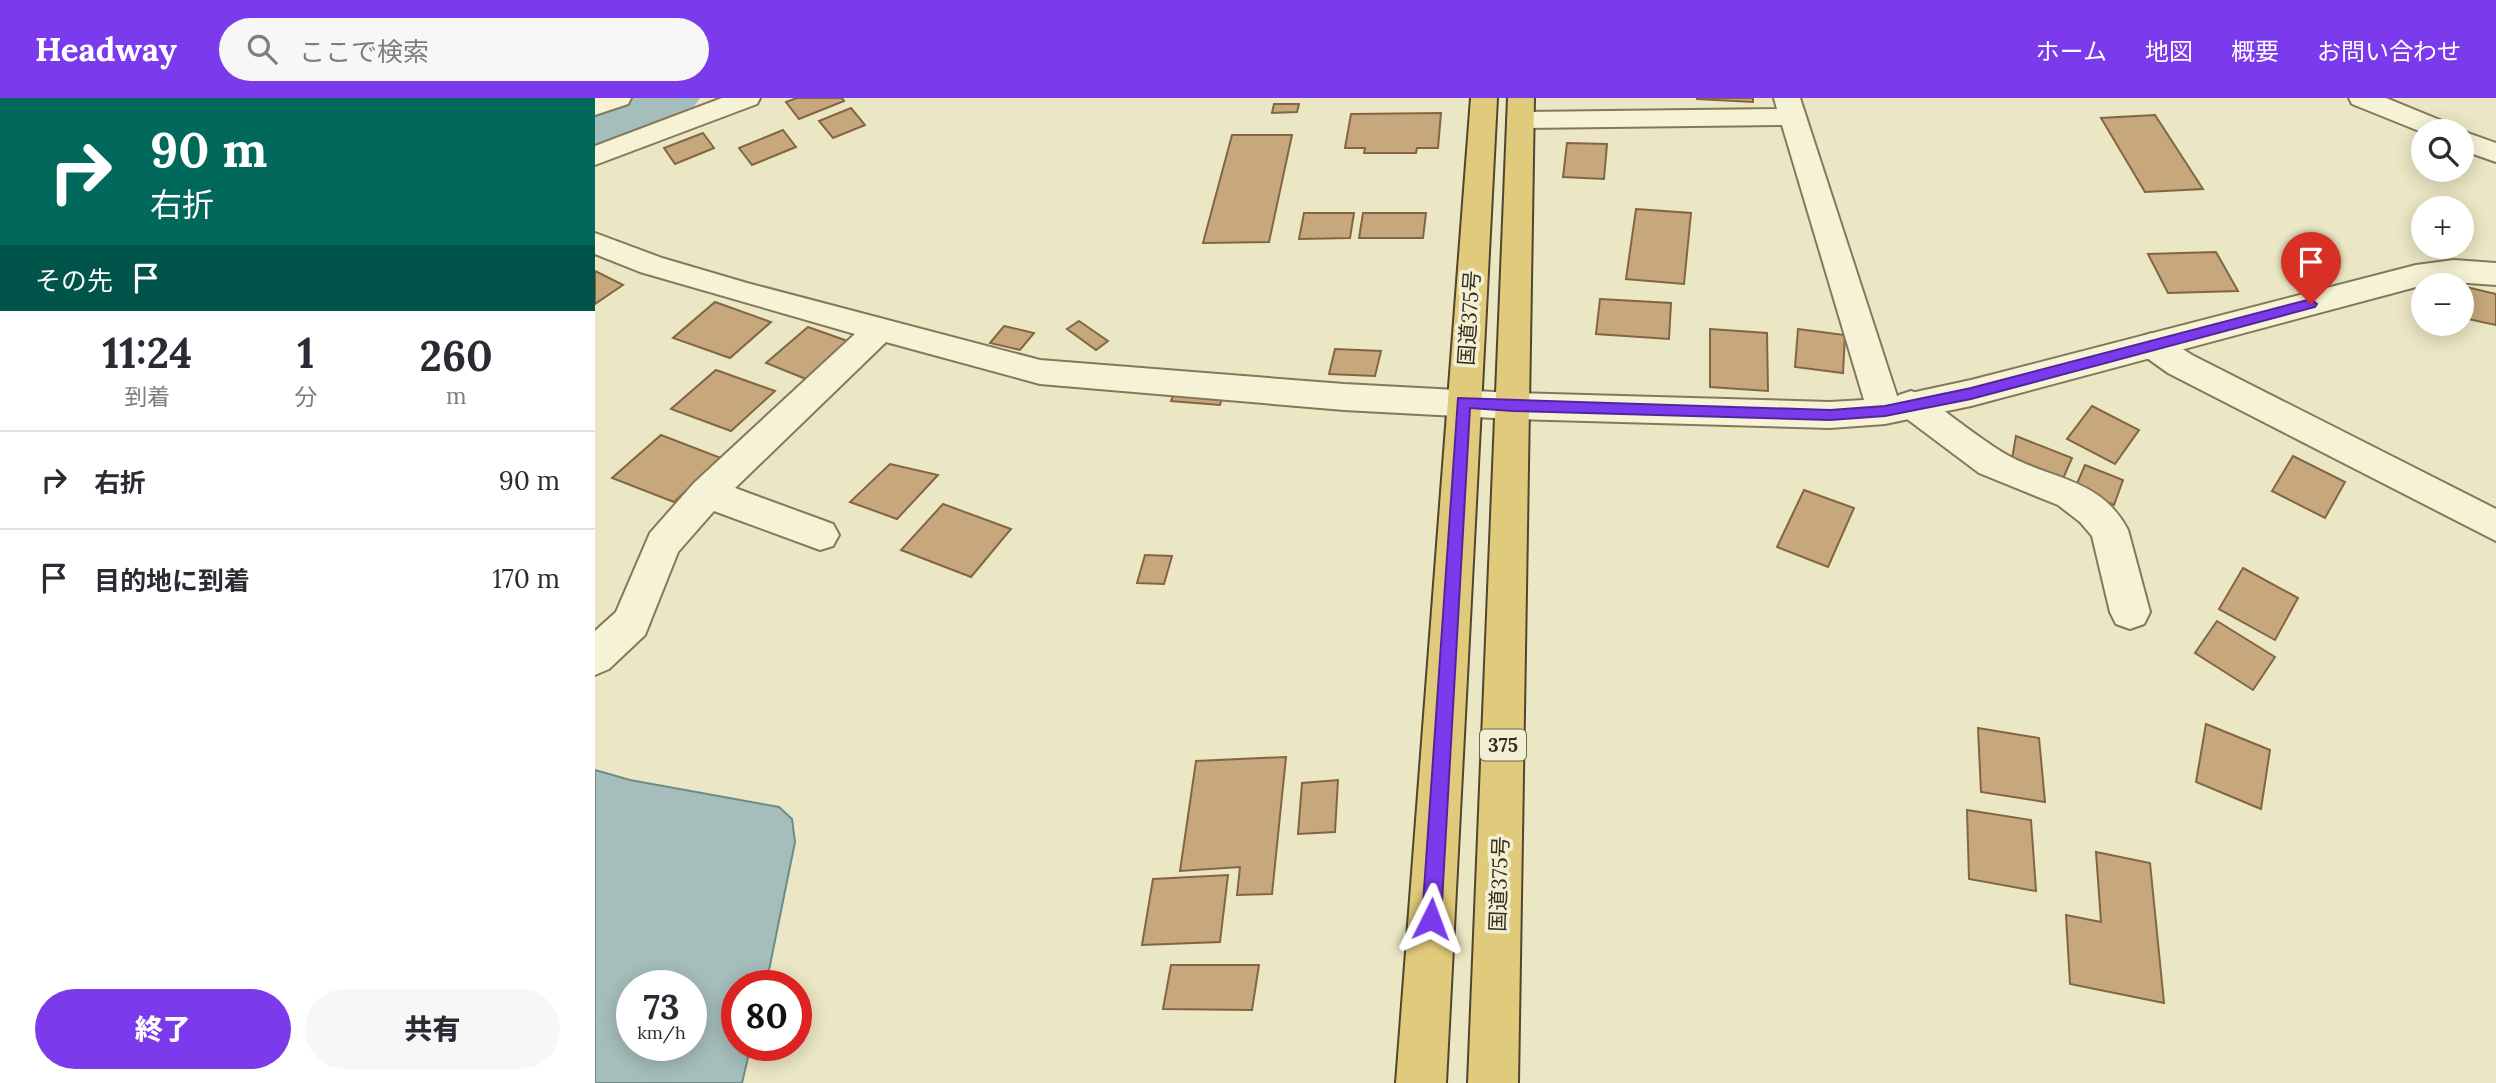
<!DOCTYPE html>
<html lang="ja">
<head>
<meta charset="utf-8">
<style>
  body { margin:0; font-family:Lora,"Noto Sans JP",serif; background:#f7f7f7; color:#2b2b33; height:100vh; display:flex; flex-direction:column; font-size:26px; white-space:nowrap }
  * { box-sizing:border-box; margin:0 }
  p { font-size:23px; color:#7c7c81 }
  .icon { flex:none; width:38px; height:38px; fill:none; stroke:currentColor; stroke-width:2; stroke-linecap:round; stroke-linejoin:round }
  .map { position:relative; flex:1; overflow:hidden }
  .panel { display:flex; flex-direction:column; background:#fff; width:595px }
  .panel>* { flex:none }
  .hud { background:#00695c; color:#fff; overflow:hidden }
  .tools { position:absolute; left:1816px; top:21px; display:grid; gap:14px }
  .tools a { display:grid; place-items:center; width:63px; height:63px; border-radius:50%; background:#fff; box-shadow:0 4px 18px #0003; font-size:35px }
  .speed { position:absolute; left:21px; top:872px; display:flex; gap:14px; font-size:35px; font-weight:700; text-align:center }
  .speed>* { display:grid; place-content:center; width:91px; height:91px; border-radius:50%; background:#fff; box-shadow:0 4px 18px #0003; line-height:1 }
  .speed small { font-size:18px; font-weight:400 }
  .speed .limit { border:10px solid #d22; background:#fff; color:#111 }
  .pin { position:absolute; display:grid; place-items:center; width:60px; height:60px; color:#fff; margin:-72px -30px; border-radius:50% 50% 50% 0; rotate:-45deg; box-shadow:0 0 7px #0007 }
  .pin .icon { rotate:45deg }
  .me { position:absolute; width:77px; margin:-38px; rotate:3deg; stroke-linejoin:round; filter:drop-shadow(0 0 5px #0008) }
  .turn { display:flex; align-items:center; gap:24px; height:147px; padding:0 35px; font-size:32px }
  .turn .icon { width:91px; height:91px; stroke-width:2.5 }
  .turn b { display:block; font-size:49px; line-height:60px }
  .then { display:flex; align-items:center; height:66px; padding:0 35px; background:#0003; gap:14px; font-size:26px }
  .eta { display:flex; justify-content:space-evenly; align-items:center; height:119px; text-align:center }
  .eta b { font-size:42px; font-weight:800; line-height:49px }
  .action { display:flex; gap:14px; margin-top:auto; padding:14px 35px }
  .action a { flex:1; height:80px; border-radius:42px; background:#7c3aed; color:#fff; font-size:28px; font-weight:800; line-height:80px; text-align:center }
  .action a+a { background:#f7f7f7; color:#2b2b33 }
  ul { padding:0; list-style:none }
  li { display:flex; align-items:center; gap:21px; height:98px; padding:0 35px; border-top:2px solid #e1e1e2 }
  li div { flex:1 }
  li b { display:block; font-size:26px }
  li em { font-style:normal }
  header { display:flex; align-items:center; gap:42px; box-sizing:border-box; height:98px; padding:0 35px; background:#7c3aed; color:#fff }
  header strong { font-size:33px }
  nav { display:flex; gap:38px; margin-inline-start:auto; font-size:24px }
  .search { width:490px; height:63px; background:#f7f7f7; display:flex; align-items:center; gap:18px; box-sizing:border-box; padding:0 24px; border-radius:38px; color:#7c7c81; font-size:26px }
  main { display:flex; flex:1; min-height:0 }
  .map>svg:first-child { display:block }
</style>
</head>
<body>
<header>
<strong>Headway</strong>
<div class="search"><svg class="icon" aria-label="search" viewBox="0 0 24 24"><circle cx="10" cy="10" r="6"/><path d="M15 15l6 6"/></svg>ここで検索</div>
<nav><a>ホーム</a><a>地図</a><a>概要</a><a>お問い合わせ</a></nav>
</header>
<main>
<section class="panel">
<div class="hud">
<div class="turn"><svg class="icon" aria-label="right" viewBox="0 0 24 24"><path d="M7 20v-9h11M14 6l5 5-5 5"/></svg><div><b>90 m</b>右折</div></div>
<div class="then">その先<svg class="icon" aria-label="arrive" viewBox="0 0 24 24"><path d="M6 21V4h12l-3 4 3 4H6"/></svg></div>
</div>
<div class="eta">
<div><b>11:24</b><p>到着</p></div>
<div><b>1</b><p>分</p></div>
<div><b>260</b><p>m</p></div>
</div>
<ul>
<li><svg class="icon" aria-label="right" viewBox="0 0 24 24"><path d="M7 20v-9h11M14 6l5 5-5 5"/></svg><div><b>右折</b></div><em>90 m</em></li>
<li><svg class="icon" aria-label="arrive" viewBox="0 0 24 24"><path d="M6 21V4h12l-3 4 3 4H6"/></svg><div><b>目的地に到着</b></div><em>170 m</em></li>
</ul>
<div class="action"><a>終了</a><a>共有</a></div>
</section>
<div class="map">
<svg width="1901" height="985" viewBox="0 0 1901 985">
  <rect width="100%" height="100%" fill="#ebe6c3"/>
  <path fill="#a5bebb" stroke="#6d8c89" stroke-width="2" fill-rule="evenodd" d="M0 672 35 682 184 709 197 721 200 744 171 887H142V947H156L147 985H0ZM37 887H96V947H37Z"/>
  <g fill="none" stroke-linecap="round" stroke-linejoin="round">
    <polygon fill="#a5bebb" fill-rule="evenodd" points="31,0 105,0 97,11 0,46 0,12"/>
  </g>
  <g fill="#c7a77c" stroke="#826643" stroke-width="2">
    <polygon points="202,0 247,0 249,3 204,21 191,4"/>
    <polygon points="1102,0 1158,0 1158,4 1102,1"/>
    <polygon points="679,6 704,6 702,14 677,15"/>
    <polygon points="256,10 270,27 238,40 224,23"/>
    <polygon points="846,15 843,50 822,50 821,55 769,55 770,50 750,50 756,16"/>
    <polygon points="1560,17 1608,91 1550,94 1506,20"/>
    <polygon points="188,32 201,49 157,67 144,50"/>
    <polygon points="108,35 119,50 80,66 69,50"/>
    <polygon points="637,37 697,37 674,144 608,145"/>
    <polygon points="972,45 1012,46 1009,81 968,79"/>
    <polygon points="1041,111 1096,115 1089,186 1031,181"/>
    <polygon points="709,115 759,115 755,140 704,141"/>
    <polygon points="768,115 831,115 828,140 764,140"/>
    <polygon points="1621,154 1643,193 1573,195 1553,156"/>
    <polygon points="0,173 28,187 0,206"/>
    <polygon points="1867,188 1901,196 1901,227 1868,220"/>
    <polygon points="1005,201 1076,205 1074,241 1001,236"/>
    <polygon points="120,204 176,224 135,260 78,240"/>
    <polygon points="484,223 513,243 501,252 472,231"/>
    <polygon points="409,228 439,235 425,252 395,245"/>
    <polygon points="213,229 258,245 216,283 171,265"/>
    <polygon points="1115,231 1172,235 1173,293 1115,289"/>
    <polygon points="1203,231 1250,237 1248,275 1200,269"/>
    <polygon points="740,251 786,253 780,278 734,276"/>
    <polygon points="121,272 180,293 136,333 76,311"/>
    <polygon points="580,293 628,297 625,307 576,303"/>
    <polygon points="1497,308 1544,332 1520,366 1472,341"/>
    <polygon points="66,337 126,360 79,404 17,380"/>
    <polygon points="1421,338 1477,360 1467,383 1417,361"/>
    <polygon points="1698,358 1750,384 1730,420 1677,393"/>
    <polygon points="295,366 343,377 302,421 255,404"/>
    <polygon points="1490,367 1528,382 1519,407 1480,390"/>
    <polygon points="1209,392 1259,410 1233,469 1182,449"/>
    <polygon points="348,406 416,431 376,479 306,452"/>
    <polygon points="550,457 577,458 569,486 542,485"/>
    <polygon points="1648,470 1703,500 1680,542 1624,511"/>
    <polygon points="1622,523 1680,559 1658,592 1600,555"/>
    <polygon points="1611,626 1675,652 1666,711 1601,684"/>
    <polygon points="1383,630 1444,640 1450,704 1386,694"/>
    <polygon points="691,659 677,796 642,797 645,769 585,773 601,663"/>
    <polygon points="743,682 740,734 703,736 707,685"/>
    <polygon points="1372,712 1436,722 1441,793 1374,781"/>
    <polygon points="1501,754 1555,765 1569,905 1475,886 1471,817 1506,824"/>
    <polygon points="633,777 625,844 547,847 558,781"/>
    <polygon points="576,867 664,867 657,912 568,911"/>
  </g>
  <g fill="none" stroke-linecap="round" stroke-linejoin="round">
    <g stroke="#84785b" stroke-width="4">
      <g id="minor">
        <polygon points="1754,0 1791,0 1857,27 1861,33 1829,33 1829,35 1757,6"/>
        <polygon points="1867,33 1901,45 1901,64 1867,52"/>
        <polygon points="0,135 67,160 152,185 445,262 749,286 918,295 930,299 935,308 930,317 918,321 749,312 445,286 291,244 140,390 238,426 244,437 238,448 225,452 119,413 83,454 50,537 14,571 0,577 0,533 21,514 55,435 99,385 260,236 45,174 0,156"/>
        <polygon points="1557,235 1569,239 1597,257 1901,411 1901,443 1573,275 1545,255 1541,247 1545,239"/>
        <path d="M1316 293 1328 297C1354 316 1380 337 1407 354 1452 382 1505 378 1533 432L1555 514 1549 526 1535 531 1521 526 1515 514 1497 438 1485 424 1463 407 1384 375 1304 315 1299 306 1304 297Z"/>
      </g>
    </g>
    <g stroke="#84785b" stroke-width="4">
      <g id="tertiary">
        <polygon points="0,0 36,0 33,6 0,17"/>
        <polygon points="127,0 165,0 162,6 0,67 0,48"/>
        <polygon points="1179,0 1205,0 1302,298 1376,282 1821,167 1859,162 1901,165 1901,187 1859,184 1821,189 1376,308 1290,326 1235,330 918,321 906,317 901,308 906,299 918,295 1235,304 1269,302 1187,27 926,30 916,28 912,22 916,16 926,14 1182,11"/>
      </g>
    </g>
    <g stroke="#52452f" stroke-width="4">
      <g id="trunk">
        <polygon points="876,0 902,0 851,985 801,985"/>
        <polygon points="913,0 939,0 923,985 873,985"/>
      </g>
    </g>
    <use href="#minor" fill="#f6f2d6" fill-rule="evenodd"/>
    <use href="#tertiary" fill="#f6f2d6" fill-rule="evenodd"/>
    <use href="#trunk" fill="#e0ca7b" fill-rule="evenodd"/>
  </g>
  <polygon fill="#7c3aed" stroke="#51269a" stroke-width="2" points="1716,201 1722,206 1720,209 1376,301 1290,318 1235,322 918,313 875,310 846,821 843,828 836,831 830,828 827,821 863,300 1235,312 1290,308 1376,290"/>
  <g text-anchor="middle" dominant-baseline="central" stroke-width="7" stroke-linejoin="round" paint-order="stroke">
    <rect fill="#f3efd2" stroke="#6e6754" stroke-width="2" x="885" y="631.5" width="46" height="31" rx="5"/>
    <g font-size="19" font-weight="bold" fill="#352d1e">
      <text x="908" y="647">375</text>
    </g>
    <g font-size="21" fill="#352d1e" stroke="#f3efd2">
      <text transform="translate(874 220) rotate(-86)">国道375号</text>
      <text transform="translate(904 786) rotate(-88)">国道375号</text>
    </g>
  </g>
</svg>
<div class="tools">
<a><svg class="icon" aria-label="search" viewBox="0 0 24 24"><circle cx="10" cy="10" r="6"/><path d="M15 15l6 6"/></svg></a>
<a>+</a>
<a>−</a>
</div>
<div class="speed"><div>73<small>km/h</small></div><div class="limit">80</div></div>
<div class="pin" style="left:1716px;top:206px;background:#d93025"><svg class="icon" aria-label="arrive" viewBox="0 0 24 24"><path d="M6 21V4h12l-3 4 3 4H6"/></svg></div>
<svg class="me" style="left:836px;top:821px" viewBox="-20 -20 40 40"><path d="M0-17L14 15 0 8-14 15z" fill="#7c3aed" stroke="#fff" stroke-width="4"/></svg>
</div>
</main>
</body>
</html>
